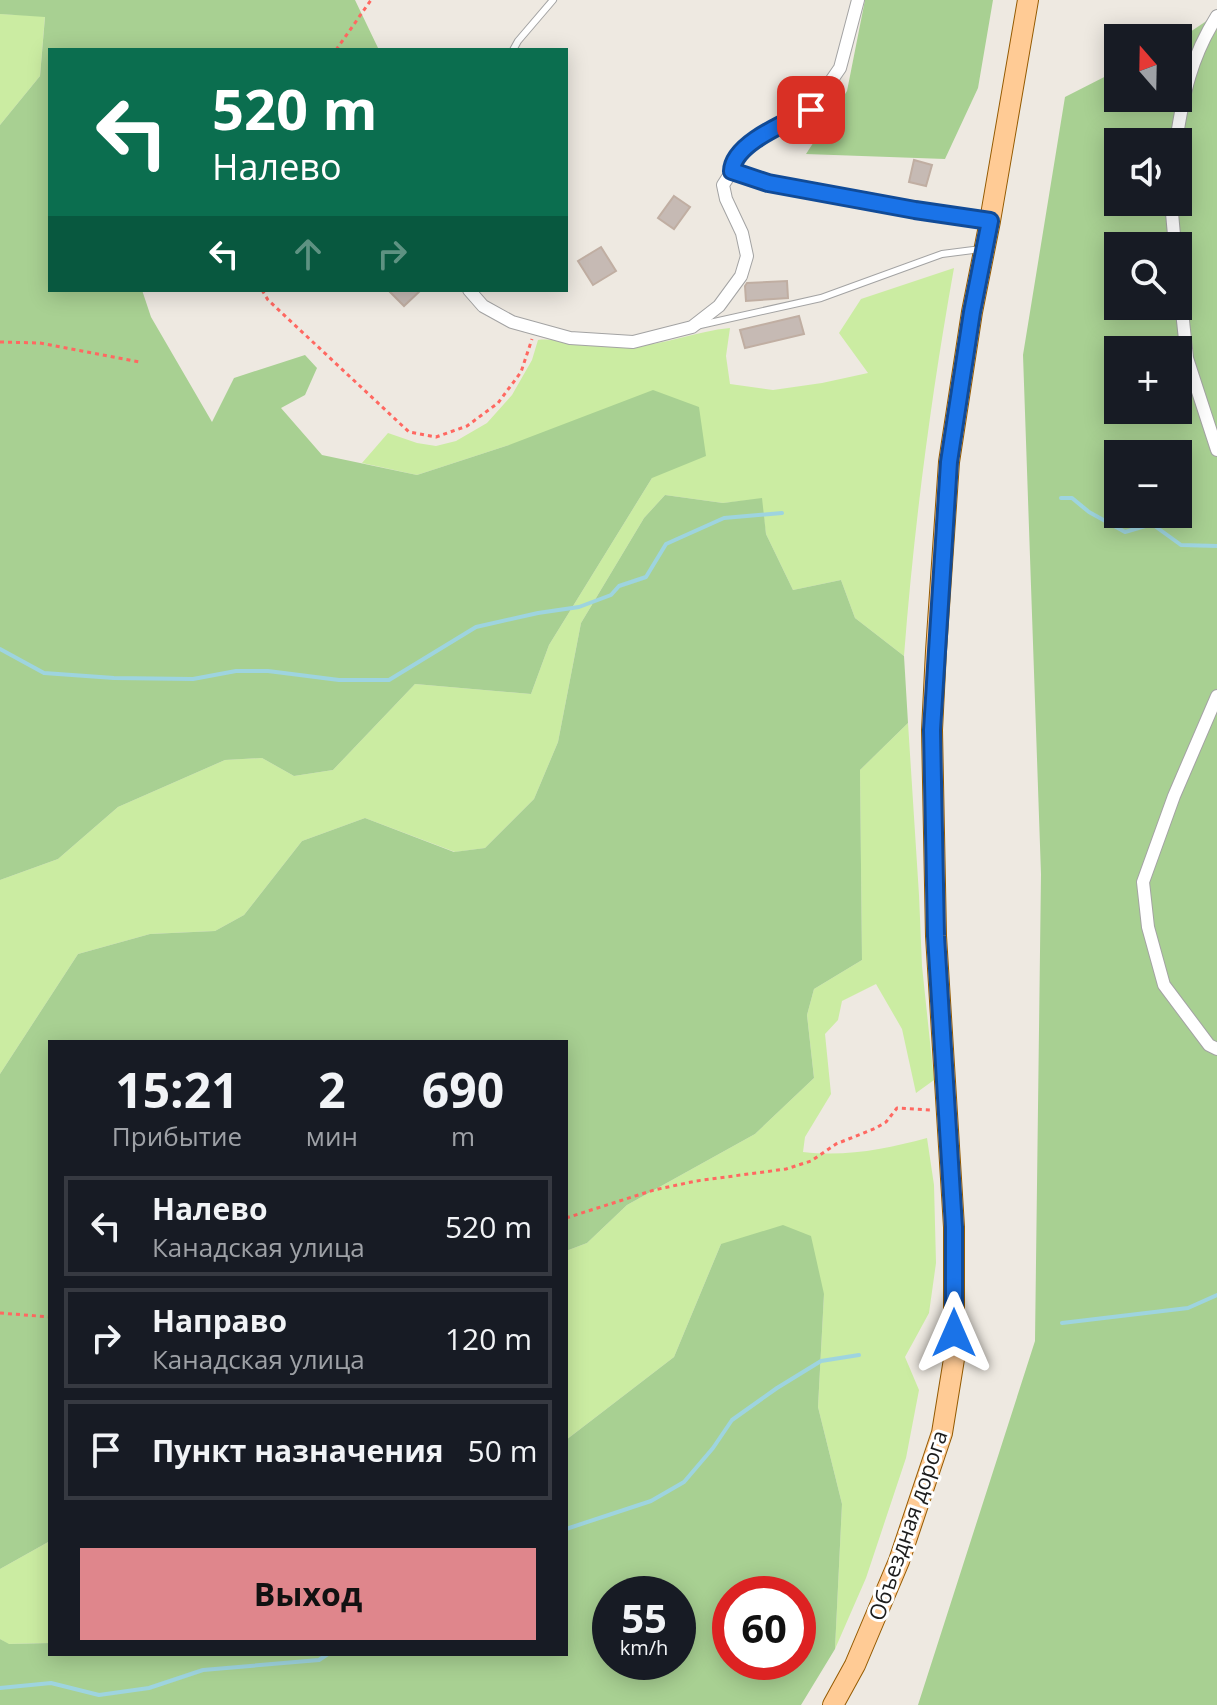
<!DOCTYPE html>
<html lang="ru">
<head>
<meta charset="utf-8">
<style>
  body { margin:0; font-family:"Open Sans",sans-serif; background:#20242c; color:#f1f3f6; height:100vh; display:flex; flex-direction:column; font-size:30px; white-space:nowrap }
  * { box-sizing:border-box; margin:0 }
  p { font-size:26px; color:#9ea1a6 }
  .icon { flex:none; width:44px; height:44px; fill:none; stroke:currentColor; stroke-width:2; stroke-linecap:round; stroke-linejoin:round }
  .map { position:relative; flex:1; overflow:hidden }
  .drawer { position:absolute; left:48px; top:1040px; width:520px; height:616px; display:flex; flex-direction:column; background:#171b24; border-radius:0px; box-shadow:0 4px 20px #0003 }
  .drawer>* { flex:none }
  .banner { position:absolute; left:48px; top:48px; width:520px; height:244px; border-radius:0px; box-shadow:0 4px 20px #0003; background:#0b6e4f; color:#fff; overflow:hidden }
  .needle { width:52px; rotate:340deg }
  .controls { position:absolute; left:1104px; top:24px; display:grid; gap:16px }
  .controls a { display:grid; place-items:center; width:88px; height:88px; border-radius:0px; background:#171b24; box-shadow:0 4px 20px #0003; font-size:40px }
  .speed { position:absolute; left:592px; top:1576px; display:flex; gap:16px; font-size:40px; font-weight:700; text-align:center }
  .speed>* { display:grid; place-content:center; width:104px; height:104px; border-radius:50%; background:#171b24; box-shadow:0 4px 20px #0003; line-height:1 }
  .speed small { font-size:20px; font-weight:400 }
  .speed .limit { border:12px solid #d22; background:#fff; color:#111 }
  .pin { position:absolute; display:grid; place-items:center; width:68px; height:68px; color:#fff; margin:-34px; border-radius:16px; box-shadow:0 4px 12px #0006 }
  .me { position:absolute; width:88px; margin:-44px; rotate:0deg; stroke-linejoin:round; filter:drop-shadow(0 0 6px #0008) }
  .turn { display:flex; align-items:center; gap:28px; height:168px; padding:0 32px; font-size:36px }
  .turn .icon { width:104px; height:104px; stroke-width:2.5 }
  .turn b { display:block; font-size:56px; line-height:68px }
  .lanes { display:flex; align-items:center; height:76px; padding:0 32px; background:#0003; justify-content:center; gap:40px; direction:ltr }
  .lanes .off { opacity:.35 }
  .eta { display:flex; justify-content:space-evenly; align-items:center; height:136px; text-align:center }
  .eta b { font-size:48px; font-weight:700; line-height:56px }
  .button { display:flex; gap:16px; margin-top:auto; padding:16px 32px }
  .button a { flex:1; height:92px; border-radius:0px; background:#df868c; color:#111; font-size:32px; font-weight:700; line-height:92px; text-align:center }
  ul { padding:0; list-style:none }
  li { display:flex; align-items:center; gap:24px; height:100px; margin:0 16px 12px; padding:0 16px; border:4px solid #363941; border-radius:0px }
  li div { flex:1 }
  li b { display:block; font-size:30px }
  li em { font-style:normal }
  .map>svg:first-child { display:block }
</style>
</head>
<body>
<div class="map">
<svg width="1217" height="1705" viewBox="0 0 1217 1705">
  <rect width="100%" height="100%" fill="#eee9e1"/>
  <g fill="#cbeca2">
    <polygon points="0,14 45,16 40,76 0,125"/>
    <path d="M954 268C931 396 914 526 904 656L855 618 841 580 793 590 766 534 761 499 723 503 665 495 644 518 581 623 558 742 534 799 485 848 455 852 365 818 302 841 244 915 215 931 150 934 78 954 0 1074V880L58 859 118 807 225 760 262 758 294 776 333 770 415 684 531 694 549 645 652 478 509 445 417 475 362 463 388 433 417 443 436 446 456 441 487 423 512 395 532 360 538 340C555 338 571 344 588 345 602 346 617 346 632 346 665 345 697 331 730 328L726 356 730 384 773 390 822 383 868 373 839 333 861 299Z"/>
    <path d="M908 723 919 895 922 966 934 1080 916 1093 902 1029 876 984 842 1001 838 1020 825 1034 831 1094 805 1137 803 1152C847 1157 886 1149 927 1138L934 1185 936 1263 929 1313 905 1357 919 1390 906 1458 866 1578 835 1649 842 1504 818 1407 824 1294 721 1244 674 1357 566 1440V1251L587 1243 627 1205 755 1134 814 1078 807 1015 814 989 862 960 860 770Z"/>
    <polygon points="50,1541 50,1643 8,1644 0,1639 0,1569"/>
  </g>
  <g fill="#a8d092" fill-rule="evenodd">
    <polygon points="0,0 355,0 379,50 50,50 50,290 142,290 151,317 212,422 234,378 305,355 317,368 305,395 281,408 322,455 417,475 509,445 653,390 699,407 706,456 652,478 549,645 531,694 415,684 333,770 294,776 262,758 225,760 118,807 58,859 0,880 0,125 40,76 45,17 0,14"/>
    <polygon points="865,0 993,0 978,88 945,159 806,154 847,91"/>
    <path d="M1217 14V1705H918L1035 1341 1041 874 1023 355 1065 97 1118 70V98H1178V40ZM1118 142H1178V202H1118ZM1118 246H1178V306H1118ZM1118 350H1178V410H1118ZM1118 454H1178V514H1118Z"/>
    <polygon points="665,495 723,503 762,498 766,534 793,590 841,580 855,618 904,656 908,723 860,770 862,960 814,989 807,1015 814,1078 755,1134 627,1205 587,1243 566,1251 566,1042 50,1042 50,1541 0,1569 0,1074 78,954 150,934 215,931 244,915 302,841 365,818 454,852 485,848 534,799 558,742 581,623 644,518"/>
    <path d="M783 1225 811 1236 824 1294 818 1407 842 1504 835 1649 801 1705H0V1639L9 1644 50 1643V1654H566V1440L674 1357 721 1244ZM610 1594H678V1662H610ZM730 1594H798V1662H730Z"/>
  </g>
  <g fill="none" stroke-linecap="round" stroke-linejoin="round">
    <g stroke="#9ed4df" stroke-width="4">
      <polyline points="1061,498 1072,498 1089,512 1125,532 1152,524 1181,545 1217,546"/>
      <polyline points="0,649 44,673 114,678 193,679 236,671 268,671 339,680 389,680 476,627 538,613 579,607 611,595 619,586 646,577 666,544 724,518 782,513"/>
      <polyline points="1062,1323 1188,1308 1217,1295"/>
      <polyline points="566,1529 651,1501 684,1482 713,1448 732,1420 777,1388 821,1361 859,1355"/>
      <polyline points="0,1688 51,1683 99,1695 149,1688 203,1670 319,1660 328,1654"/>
    </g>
  </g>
  <g fill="#c6bab4" stroke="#c0aea2" stroke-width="2">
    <polygon points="914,160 932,165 926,186 909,182"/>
    <polygon points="674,196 690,207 674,229 658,218"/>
    <polygon points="601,247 616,271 593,285 578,261"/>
    <polygon points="787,281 788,298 746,301 745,286 747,283"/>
    <polygon points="388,290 421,290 404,306"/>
    <polygon points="799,316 804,334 745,348 740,330"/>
  </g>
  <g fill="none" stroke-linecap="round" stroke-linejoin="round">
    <g stroke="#a3a3a3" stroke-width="8">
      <g id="lane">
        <polyline points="513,50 518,41 553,0"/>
        <polyline points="696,326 821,298 942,254 981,249"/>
      </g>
    </g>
    <g stroke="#a3a3a3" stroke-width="14">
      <g id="street">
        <polyline points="858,0 840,68 811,110 747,144 733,161 732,171 768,183 915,210 990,221"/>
        <path d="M1176 142C1183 95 1191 57 1217 16"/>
        <polyline points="1171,202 1175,246"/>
        <polyline points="1178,274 1187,358 1217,450"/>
        <polyline points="469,290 483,306 512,322 570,338 633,342 692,327 719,306 741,276 747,256 742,233 726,199 723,185 732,171"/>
        <polyline points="1217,696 1174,796 1143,882 1148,927 1164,985 1209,1045 1217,1049"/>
      </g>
    </g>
    <g stroke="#945a00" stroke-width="22">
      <polyline id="primary" points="833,1705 855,1665 899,1561 942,1433 954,1359 954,1227 936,936 932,730 936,651 949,462 972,312 990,221 1028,0"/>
    </g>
    <g stroke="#ff6861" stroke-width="3" stroke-dasharray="4 4" stroke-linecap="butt">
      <polyline points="336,50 371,0"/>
      <polyline points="262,290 268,300 409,432 436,437 467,426 498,403 521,372 532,339"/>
      <polyline points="0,342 40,343 140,362"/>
      <polyline points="566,1218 654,1190 696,1181 786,1169 811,1161 836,1144 876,1128 886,1122 897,1108 930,1110"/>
      <polyline points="0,1313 50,1317"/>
    </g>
    <use href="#lane" stroke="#fff" stroke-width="6"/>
    <use href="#street" stroke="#fff" stroke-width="12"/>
    <use href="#primary" stroke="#ffcb95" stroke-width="20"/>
  </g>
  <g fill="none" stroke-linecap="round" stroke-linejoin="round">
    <g stroke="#114b97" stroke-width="20">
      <path id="route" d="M811 110C788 122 733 143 732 171L768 183 915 210 990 221 972 312 949 462 932 730 936 936 954 1227V1333"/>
    </g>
    <use href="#route" stroke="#1a73e8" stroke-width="14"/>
  </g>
  <g text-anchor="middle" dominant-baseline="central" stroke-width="6" stroke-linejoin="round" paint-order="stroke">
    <g font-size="22" fill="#1c1c1c" stroke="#fff">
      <text transform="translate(907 1525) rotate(-71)">Объездная дорога</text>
    </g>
  </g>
</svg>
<div class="controls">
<a><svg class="needle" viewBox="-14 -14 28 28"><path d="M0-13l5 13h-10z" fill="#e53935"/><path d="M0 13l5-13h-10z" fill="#9ea1a6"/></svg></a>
<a><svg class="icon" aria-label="sound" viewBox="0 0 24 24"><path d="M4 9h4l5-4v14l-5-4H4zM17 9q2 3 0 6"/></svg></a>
<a><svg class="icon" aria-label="search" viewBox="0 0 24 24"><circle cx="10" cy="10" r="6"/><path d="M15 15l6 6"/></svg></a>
<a>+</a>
<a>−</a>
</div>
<div class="speed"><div>55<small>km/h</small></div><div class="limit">60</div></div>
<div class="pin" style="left:811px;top:110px;background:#d93025"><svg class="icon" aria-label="arrive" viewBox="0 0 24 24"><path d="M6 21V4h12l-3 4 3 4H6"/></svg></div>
<svg class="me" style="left:954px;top:1333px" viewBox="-20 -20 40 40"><path d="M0-17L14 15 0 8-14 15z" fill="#1a73e8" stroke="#fff" stroke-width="4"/></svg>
<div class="banner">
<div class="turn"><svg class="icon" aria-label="left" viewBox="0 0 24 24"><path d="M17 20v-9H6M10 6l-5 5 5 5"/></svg><div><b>520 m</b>Налево</div></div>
<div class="lanes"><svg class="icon" aria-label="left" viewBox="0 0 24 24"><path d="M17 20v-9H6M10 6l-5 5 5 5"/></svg><svg class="icon off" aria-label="ahead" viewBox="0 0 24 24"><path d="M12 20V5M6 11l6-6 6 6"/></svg><svg class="icon off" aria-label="right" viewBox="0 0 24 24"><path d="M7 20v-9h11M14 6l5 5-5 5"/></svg></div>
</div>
<section class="drawer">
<div class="eta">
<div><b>15:21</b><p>Прибытие</p></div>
<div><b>2</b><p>мин</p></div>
<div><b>690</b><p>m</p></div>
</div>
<ul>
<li><svg class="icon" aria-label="left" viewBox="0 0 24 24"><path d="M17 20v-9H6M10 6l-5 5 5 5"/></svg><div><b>Налево</b><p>Канадская улица</p></div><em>520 m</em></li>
<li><svg class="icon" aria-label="right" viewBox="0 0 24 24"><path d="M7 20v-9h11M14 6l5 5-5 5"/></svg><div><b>Направо</b><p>Канадская улица</p></div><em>120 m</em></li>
<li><svg class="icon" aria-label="arrive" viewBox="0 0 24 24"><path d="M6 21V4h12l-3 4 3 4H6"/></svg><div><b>Пункт назначения</b></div><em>50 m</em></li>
</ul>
<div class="button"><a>Выход</a></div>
</section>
</div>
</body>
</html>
